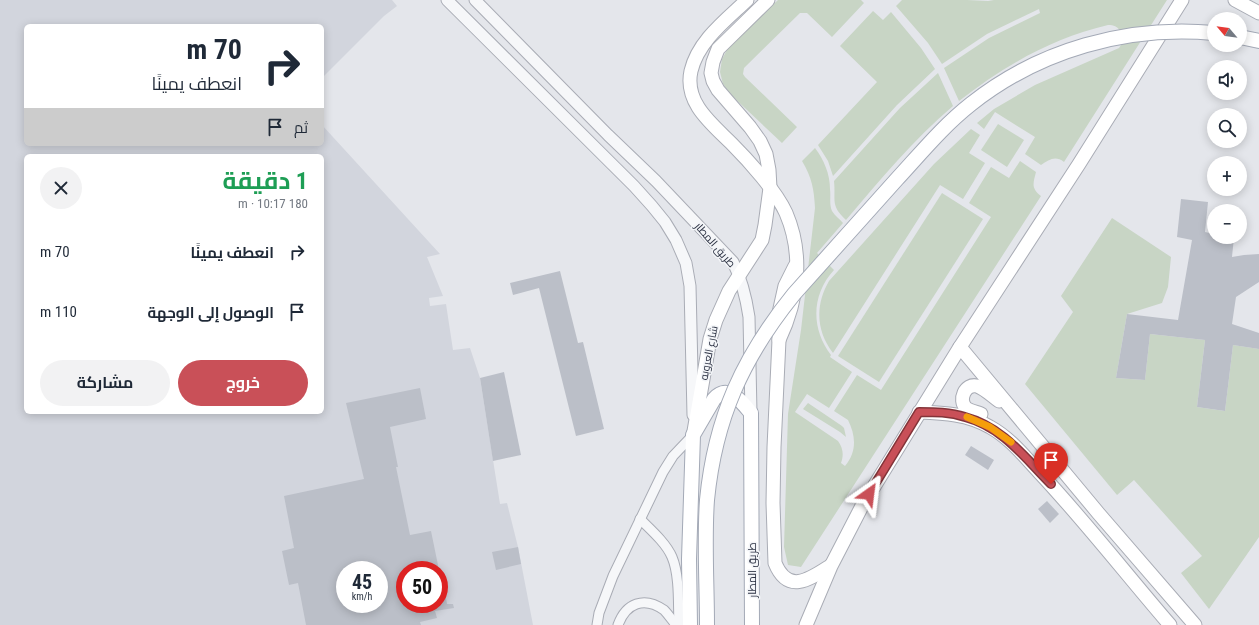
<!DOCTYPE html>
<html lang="ar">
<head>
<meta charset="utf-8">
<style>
  body { margin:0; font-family:"Roboto Condensed",Cairo,sans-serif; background:#f2f2f3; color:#1f2937; direction:rtl; height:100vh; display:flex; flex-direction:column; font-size:15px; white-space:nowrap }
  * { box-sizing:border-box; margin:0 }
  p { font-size:13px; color:#747a83 }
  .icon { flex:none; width:22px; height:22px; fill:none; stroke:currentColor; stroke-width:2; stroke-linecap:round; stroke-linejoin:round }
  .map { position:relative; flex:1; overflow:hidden; direction:ltr }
  .side { position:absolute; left:24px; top:154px; width:300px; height:260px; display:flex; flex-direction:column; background:#fff; border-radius:6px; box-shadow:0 2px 10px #0003; direction:rtl }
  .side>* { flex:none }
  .banner { position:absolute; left:24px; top:24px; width:300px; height:122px; border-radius:6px; box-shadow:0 2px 10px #0003; direction:rtl; background:#fff; color:#1f2937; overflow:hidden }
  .needle { width:26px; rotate:299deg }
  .controls { position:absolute; left:1207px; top:12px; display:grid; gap:8px }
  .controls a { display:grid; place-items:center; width:40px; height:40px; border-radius:50%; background:#fff; box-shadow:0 2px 10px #0003; font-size:20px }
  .speed { position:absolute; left:336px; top:561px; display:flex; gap:8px; font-size:20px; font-weight:700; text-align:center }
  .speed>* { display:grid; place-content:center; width:52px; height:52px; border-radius:50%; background:#fff; box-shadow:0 2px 10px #0003; line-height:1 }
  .speed small { font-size:10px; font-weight:400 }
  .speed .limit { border:6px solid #d22; background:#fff; color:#111 }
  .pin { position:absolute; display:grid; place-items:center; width:34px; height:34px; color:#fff; margin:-41px -17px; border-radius:50% 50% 50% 0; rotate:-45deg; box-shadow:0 0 4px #0007 }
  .pin .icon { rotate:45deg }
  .me { position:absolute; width:44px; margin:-22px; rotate:31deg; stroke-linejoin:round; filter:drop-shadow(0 0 3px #0008) }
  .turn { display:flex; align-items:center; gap:14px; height:84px; padding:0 16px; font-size:18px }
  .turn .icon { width:52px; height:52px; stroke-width:2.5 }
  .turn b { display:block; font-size:28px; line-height:34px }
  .then { display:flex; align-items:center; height:38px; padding:0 16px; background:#0003; gap:8px; font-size:15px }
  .round { display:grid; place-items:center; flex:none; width:42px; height:42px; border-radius:21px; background:#f2f2f3 }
  .headline { display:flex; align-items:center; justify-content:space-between; height:68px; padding:0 16px }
  h1 { font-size:24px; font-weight:700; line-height:30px; color:#1e9e55 }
  .cta { display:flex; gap:8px; margin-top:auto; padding:8px 16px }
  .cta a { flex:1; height:46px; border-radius:24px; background:#c95058; color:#fff; font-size:16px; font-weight:700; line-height:46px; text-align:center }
  .cta a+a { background:#f2f2f3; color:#1f2937 }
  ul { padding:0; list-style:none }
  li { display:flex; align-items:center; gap:12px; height:60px; padding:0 16px }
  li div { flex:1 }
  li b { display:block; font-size:15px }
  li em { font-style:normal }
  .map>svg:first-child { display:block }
</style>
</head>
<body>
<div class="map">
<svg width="1259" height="625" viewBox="0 0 1259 625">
  <rect width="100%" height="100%" fill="#e4e6eb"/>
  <path fill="#d2d5dd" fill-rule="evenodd" d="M0 0H392L397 6 384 16 322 78V26H26V144H322V125L440 254 427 257 443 296 429 298 430 306 446 304 453 350 470 348 480 378 500 504 507 503 518 547 533 625H0ZM26 156H322V412H26ZM345 570H379V604H345ZM405 570H439V604H405Z"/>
  <g fill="#c8d5c5">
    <polygon points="778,0 861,0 864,3 832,37 807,13 800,13 744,68 743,74 745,77 797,127 782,143 730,94 723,84 720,72 722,59 728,48"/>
    <path d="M902 0H967L988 1 994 0H1167L1064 162C1055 155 1049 160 1041 165L1025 154 1035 137 995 112 984 129 977 123 994 109 1035 85 1119 48 1123 42C1121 32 1120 25 1108 25 1052 38 1004 66 959 101L944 68 989 38 1040 13 1039 9 987 34 942 64 928 43 896 6Z"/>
    <polygon points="873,11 883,20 891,12 921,48 935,69 897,105 833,176 828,161 818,145 877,82 840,46"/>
    <path d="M938 73 953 106C913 140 880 180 846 220 830 205 836 201 834 181L900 108Z"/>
    <polygon points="998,124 1024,140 1007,167 981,150"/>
    <path d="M971 129 980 135 969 153 985 163 963 199 940 185 833 353C816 331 815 305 829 281L934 164Z"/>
    <path d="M815 148C824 160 830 174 830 189 831 197 829 204 832 211 835 216 840 219 843 223L817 253 834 270C811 295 811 329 831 355L830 357 852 372 829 408 807 394 795 412 838 441C843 448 844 455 841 463L845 466C857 452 856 436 848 420L834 411 857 375 881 390 991 217 969 203 991 167 1009 178 1020 161 1036 172C1033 184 1031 188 1041 196L801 567 788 565 784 547 788 414 801 330 815 208C814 189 812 178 802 161Z"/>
    <polygon points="942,193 983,219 879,382 838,356"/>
    <polygon points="1112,218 1171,257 1168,287 1162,303 1127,314 1116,378 1145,380 1150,334 1205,340 1197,407 1225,411 1233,345 1259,349 1259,537 1209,609 1181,573 1202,556 1134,480 1117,495 1025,384 1073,312 1061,296"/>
    <polygon points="808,403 842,426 844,428 846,437 840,432 803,409"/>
  </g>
  <g fill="#bbbfc8" fill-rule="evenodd">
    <polygon points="1181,199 1208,202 1205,232 1214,234 1214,237 1234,237 1232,257 1244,255 1259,254 1259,282 1236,297 1232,324 1259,333 1259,349 1233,345 1225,411 1197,407 1205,340 1150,334 1145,380 1116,378 1127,314 1178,320 1192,240 1177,237"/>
    <polygon points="560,271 578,343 583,342 604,429 576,436 539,288 513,295 510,283"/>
    <polygon points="504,372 521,455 493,461 480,378"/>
    <path d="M420 388 426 419 390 427 398 467H396L410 535 431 531 439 570H405V604H439V582L443 581 447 604H453L454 608 435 611 437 618 420 622 421 625H306L298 583 289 585 282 551 294 548 284 496 364 479 346 403ZM345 570H379V604H345Z"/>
    <polygon points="971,446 994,460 988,470 965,455"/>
    <polygon points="1047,501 1059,514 1050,523 1038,509"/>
    <polygon points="518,547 521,564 496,570 492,552"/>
  </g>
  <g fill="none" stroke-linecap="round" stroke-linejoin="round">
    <g stroke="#a9acb5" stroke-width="11">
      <g id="minor">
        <path d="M640 519C651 530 666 543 672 557 680 576 678 605 679 625"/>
        <polyline points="597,625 599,613 613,576 663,472 673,456 693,435"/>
        <path d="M618 625C626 603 644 596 664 610 668 614 672 620 676 625"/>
      </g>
    </g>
    <g stroke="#a9acb5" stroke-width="13">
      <g id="tertiary">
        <polyline points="447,0 634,186 652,206 665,222 676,240 686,263 690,286 693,415"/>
        <path d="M475 0 608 135 656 181 733 262C742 280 746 297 749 317L751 413"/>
      </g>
    </g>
    <g stroke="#a9acb5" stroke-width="15">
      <g id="secondary">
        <path d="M747 0C726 20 698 41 691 71 684 103 712 124 732 144 749 161 776 191 786 213 804 255 798 300 779 340"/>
        <polyline points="1235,0 1259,13"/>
        <path d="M795 266 785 286 779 313V340L774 447 773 503 775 563C788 595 810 579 830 566"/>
        <polyline points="960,347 1099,514 1195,625"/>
        <path d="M919 412C944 413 968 414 990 427 1010 438 1024 456 1039 472 1085 521 1126 574 1170 625"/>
        <path d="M981 414C976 412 970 411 966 408 958 400 965 383 977 386 985 389 992 396 999 401"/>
        <polyline points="694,431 710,339 716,320 729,291 762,240 765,225 770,188 769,170 766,154 760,141 750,127 718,90 713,81 711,73 713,62 718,49 768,0"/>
        <polyline points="806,625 831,566 862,506 960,347 1079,164 1182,0"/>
      </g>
    </g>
    <g stroke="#a3a9b6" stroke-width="16">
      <g id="primary">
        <polyline points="1240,37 1259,41"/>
        <path d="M690 625 689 559 693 435 714 399C728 383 742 402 751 413L752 625"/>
      </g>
    </g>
    <use href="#minor" stroke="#f6f7f9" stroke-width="9"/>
    <use href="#tertiary" stroke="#f6f7f9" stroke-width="11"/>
    <use href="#secondary" stroke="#fff" stroke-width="13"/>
    <use href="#primary" stroke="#fff" stroke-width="14"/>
    <g stroke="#a3a9b6" stroke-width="16" stroke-linecap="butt">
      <path id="primary-bridge" d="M707 625C707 584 704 541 707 500 715 418 743 357 794 294 828 256 863 217 897 179 921 153 943 126 971 104 1039 50 1127 25 1214 33"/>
    </g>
    <use href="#primary-bridge" stroke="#fff" stroke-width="14"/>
  </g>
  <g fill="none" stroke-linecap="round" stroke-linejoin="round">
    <g stroke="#833439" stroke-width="10">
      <path id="route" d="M869 494 919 412C935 412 950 412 965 417 1003 427 1025 458 1051 484"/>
    </g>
    <use href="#route" stroke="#c95058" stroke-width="7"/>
    <polyline stroke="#f59e0b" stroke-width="7" points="967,417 990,427 1011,442"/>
  </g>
  <g text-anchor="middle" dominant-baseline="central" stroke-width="3" stroke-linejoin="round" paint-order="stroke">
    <g font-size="11" fill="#2c3243" stroke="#f3f5f8">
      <text transform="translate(715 245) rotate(49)">طريق المطار</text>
      <text transform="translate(709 353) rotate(-79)">شارع العروبه</text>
      <text transform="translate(752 570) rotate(-90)">طريق المطار</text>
    </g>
  </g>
</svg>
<div class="controls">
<a><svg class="needle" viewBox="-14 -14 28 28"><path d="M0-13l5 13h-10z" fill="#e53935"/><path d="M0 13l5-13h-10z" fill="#747a83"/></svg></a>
<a><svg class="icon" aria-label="sound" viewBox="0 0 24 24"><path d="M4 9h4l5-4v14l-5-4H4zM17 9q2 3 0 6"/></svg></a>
<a><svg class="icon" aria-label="search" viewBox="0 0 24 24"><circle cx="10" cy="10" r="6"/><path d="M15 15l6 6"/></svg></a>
<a>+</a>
<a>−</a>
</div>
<div class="speed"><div>45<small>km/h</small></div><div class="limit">50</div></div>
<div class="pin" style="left:1051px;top:484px;background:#d93025"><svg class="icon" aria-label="arrive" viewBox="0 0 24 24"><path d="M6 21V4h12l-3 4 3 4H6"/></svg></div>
<svg class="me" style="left:869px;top:494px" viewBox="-20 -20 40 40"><path d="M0-17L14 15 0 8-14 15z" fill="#c95058" stroke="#fff" stroke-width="4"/></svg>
<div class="banner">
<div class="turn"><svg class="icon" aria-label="right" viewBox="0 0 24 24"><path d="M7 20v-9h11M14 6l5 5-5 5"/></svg><div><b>70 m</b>انعطف يمينًا</div></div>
<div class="then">ثم<svg class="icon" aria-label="arrive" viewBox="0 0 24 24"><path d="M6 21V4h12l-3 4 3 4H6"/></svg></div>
</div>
<section class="side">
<div class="headline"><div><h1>1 دقيقة</h1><p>180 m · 10:17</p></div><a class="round"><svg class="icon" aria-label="close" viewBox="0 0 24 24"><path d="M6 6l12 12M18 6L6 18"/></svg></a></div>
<ul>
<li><svg class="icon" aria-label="right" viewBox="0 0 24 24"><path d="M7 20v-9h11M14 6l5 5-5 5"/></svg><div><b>انعطف يمينًا</b></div><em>70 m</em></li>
<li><svg class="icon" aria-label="arrive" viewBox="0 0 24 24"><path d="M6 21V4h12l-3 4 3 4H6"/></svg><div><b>الوصول إلى الوجهة</b></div><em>110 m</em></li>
</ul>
<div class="cta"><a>خروج</a><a>مشاركة</a></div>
</section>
</div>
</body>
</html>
